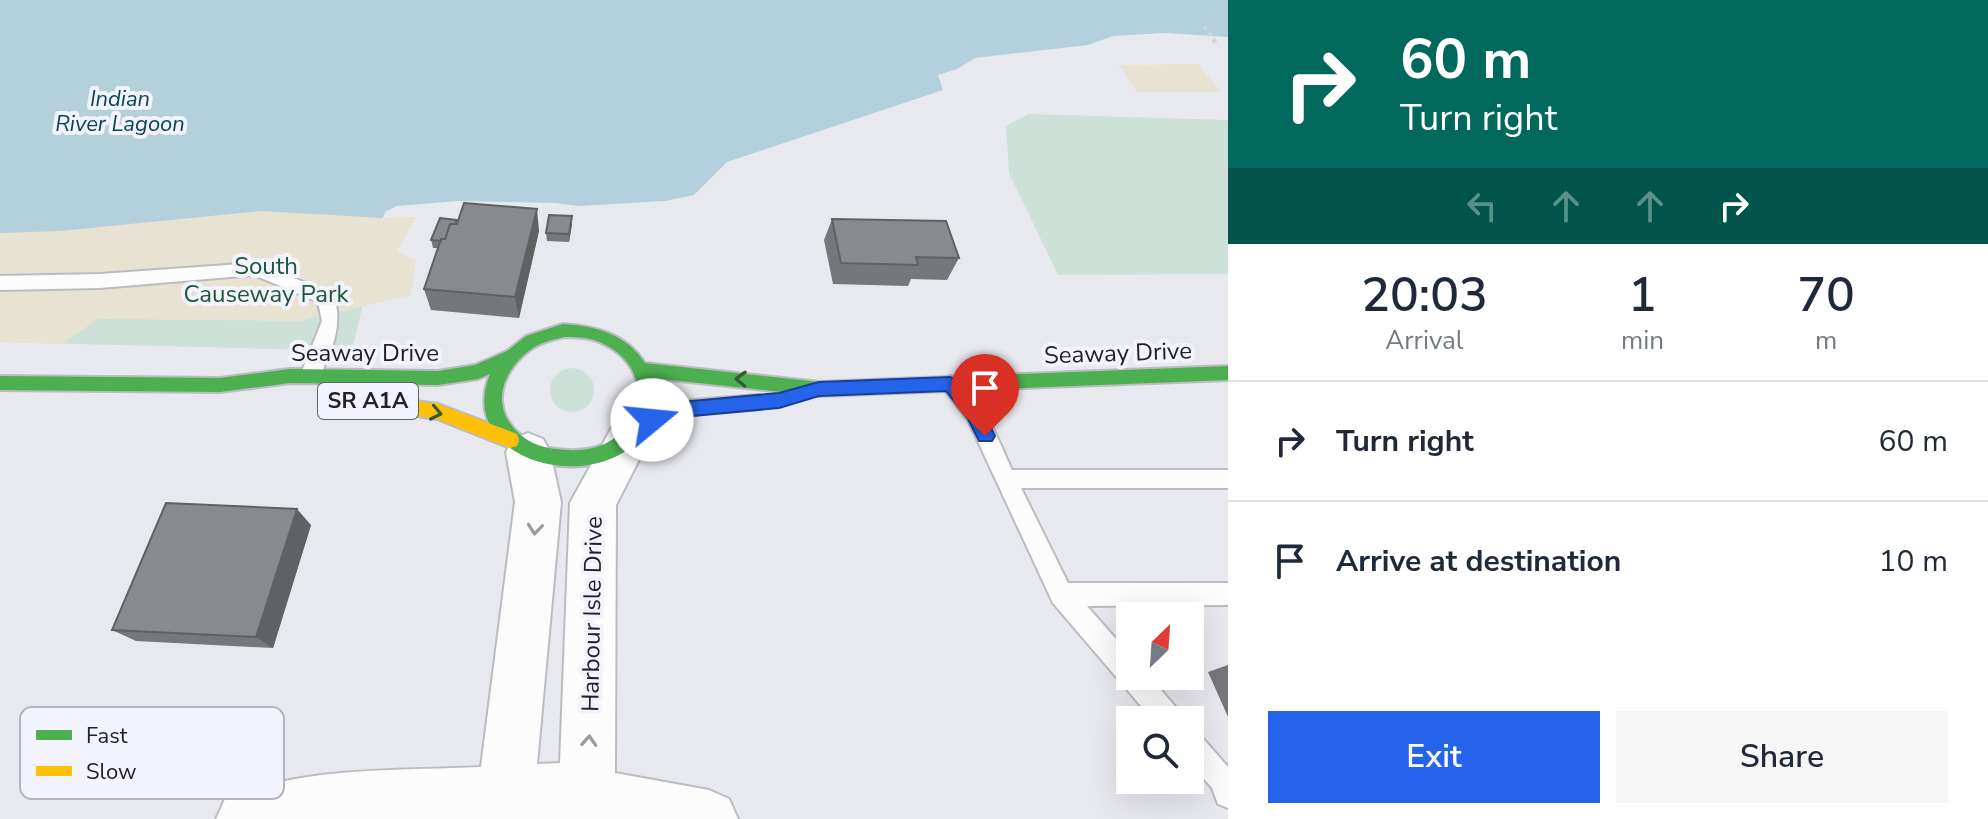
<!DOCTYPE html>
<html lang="en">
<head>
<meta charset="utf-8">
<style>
  body { margin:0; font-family:"Nunito Sans",sans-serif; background:#f6f6f7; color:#1f2937; height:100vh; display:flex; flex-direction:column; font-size:30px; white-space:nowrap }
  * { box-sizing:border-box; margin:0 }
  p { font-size:26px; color:#747a83 }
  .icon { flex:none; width:44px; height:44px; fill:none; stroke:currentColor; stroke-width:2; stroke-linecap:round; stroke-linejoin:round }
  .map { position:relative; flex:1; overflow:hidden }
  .panel { display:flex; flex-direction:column; background:#fff; width:760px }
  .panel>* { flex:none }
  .top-card { background:#00695c; color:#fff; overflow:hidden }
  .needle { width:52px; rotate:25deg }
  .fabs { position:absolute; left:1116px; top:602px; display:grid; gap:16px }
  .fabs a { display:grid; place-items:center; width:88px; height:88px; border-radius:0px; background:#fff; box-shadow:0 8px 32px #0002; font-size:40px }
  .pin { position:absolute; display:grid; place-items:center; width:68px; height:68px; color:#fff; margin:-82px -34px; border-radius:50% 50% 50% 0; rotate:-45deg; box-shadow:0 0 8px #0007 }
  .pin .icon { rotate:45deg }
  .me { position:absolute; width:88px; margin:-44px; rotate:73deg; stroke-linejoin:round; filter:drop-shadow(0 0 6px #0008) }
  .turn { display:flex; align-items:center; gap:28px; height:168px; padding:0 40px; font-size:36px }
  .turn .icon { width:104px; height:104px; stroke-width:2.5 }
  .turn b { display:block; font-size:56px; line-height:68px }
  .lanes { display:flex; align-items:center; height:76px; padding:0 40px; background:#0003; justify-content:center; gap:40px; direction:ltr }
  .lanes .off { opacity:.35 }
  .eta { display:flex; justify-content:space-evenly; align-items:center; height:136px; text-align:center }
  .eta b { font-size:48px; font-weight:600; line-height:56px }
  .action { display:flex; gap:16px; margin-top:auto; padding:16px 40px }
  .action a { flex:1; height:92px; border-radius:0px; background:#2563eb; color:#fff; font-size:32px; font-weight:600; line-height:92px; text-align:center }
  .action a+a { background:#f6f6f7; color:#1f2937 }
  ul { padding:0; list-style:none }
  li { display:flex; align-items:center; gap:24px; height:120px; padding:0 40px; border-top:2px solid #e0e1e3 }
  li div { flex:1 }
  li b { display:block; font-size:30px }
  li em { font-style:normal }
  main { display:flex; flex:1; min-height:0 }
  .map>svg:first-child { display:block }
</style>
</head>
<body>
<main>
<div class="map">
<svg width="1228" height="819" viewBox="0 0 1228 819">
  <rect width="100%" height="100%" fill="#e8e9ef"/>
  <g fill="#cee1d8">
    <polygon points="1029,114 1228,120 1228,274 1058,275 1009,173 1006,126"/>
    <polygon points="383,218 352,351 0,342 0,233"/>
    <circle cx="572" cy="390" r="22"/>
  </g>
  <g fill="#e7e2d1">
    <polygon points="1198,64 1221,92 1137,92 1118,65"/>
    <polygon points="108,189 384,217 416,217 397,251 416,261 411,295 300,321 98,319 62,344 0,342 0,195"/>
  </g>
  <polygon fill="#b4d0dc" points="0,0 1228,0 1228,43 1119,45 1005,65 970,88 730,170 700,208 430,212 383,218 260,211 60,231 0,233"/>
  <polygon fill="#e8e9ef" points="1165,33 1228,37 1228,47 1190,45 1120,49 1006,69 972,92 931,111 732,173 701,212 601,221 430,216 383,218 385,212 397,206 459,201 555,203 579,206 665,201 694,195 727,162 943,90 938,75 957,69 975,58 1088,45 1113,36"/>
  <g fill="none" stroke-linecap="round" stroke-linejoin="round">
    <g stroke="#bbbcc1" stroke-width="4">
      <g id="lane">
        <path d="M255 263 332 293C346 322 330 355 317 382H303L300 376 322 321 318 302 254 275 100 288 0 290V276L100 274Z"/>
        <path d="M950 376C978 386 1000 444 1012 470H1228V488H1021L1068 583H1228V605L1087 606 1130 655V676H1149L1179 711 1183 720H1153L1053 603 968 420 940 384 943 378Z"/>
        <polygon points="1190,730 1199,734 1228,767 1228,808 1218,804 1212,788 1190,763"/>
      </g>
    </g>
    <g stroke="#bbbcc1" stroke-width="4">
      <path id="street" d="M627 421 642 427 649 440 616 505 615 773 709 790 729 799 738 819H216L225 799C304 766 396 771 481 767L515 502 506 452 513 439 528 433 543 439 550 452 561 502 537 764 560 763 570 503 612 427Z"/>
    </g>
    <g stroke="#bbbcc1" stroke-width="4">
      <path id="fast" d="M563 324C596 326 626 334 645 363L819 382 1228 366V380L819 396 652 378C658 392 657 406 651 420 617 502 452 468 490 374L478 379 438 385 290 383 220 392 0 390V376L220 378 290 369 438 371 475 365 507 351 526 336ZM564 337C573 337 584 337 594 340 667 365 643 455 568 450 550 449 536 447 522 436 490 410 499 374 530 350 539 343 552 340 564 337Z"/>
    </g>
    <g stroke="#bbbcc1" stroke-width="4">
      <g id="slow">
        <polygon points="362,394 438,404 517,434 519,440 517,446 510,448 437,419 362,408 356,406 353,401 356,396"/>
        <polygon points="758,395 764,397 767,402 764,407 758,409 682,416 641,432 635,429 632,424 635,419 681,401"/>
      </g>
    </g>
    <polyline stroke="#d2d3d5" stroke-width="4" stroke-dasharray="4 4" stroke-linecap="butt" points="1204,26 1216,43"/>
    <use href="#lane" fill="#fcfcfd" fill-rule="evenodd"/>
    <use href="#street" fill="#fcfcfd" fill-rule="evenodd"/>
    <use href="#fast" fill="#4caf50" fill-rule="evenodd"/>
    <use href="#slow" fill="#ffc107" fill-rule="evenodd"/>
  </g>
  <g fill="#76777a">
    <polygon points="832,219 959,258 947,280 911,279 908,286 833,284 824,240"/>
    <polygon points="457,220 458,223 539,231 519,318 431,310 424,289 438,248 433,248 431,240"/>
    <polygon points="572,224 569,242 547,241 546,233"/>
    <polygon points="311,525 273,648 136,641 112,630"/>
    <polygon points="1228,665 1228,717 1208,672"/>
  </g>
  <g fill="#606163">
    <polygon points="537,209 539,231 519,318 515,297"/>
    <polygon points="572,216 572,224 569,242 569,234"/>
    <polygon points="297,509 311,525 273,648 256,637"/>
  </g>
  <g fill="#898a8e" stroke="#606163" stroke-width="2">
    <polygon points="464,203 537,209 515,297 424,289 441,239 445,239 450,224 457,224"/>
    <polygon points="549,215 572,216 569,234 546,233"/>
    <polygon points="440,218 457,220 455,224 450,224 445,239 441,239 441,241 431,240"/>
    <polygon points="832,219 946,221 959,258 916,257 918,265 841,263"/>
    <polygon points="166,503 297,509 256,637 112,630"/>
  </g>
  <defs><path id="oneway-chevron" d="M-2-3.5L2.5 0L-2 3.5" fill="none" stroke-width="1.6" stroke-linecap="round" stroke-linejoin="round" transform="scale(2)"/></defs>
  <g stroke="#335a37">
    <use href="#oneway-chevron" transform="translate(741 379) rotate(-178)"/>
    <use href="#oneway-chevron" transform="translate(436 413) rotate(12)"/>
  </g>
  <g stroke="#9a9a9c">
    <use href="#oneway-chevron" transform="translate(535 529) rotate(96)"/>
    <use href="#oneway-chevron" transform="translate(589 741) rotate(-87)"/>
  </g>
  <path fill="#2563eb" stroke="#184099" stroke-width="2" d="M950 377C972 384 985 416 995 436L992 441H979L968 419 946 391 819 396 779 408 681 417 652 428 646 426 643 420 646 414 681 402 779 393 819 382Z"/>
  <g text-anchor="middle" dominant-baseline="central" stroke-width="8" stroke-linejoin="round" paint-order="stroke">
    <g font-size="22" font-style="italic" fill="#094555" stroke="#f3f3fd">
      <text x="120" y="99">Indian<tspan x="120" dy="25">River Lagoon</tspan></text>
    </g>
    <rect fill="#f3f3fd" stroke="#616166" stroke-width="2" x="318" y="383" width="100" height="36" rx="6"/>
    <g font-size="22" font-weight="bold" fill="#222226">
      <text x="368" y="401">SR A1A</text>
    </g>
    <g font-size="24" fill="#1e5638" stroke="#f3f3fd">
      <text x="266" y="266">South<tspan x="266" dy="28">Causeway Park</tspan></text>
    </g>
    <g font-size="24" fill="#222226" stroke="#f3f3fd">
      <text x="365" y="353">Seaway Drive</text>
      <text transform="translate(1118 353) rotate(-2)">Seaway Drive</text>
      <text transform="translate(592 614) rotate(-89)">Harbour Isle Drive</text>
    </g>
  </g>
  <rect x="20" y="707" width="264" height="92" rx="12" fill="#f3f3fd" stroke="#b4b4bc" stroke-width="2"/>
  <rect x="36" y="730" width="36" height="10" fill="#4caf50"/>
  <rect x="36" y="766" width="36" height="10" fill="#ffc107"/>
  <g font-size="22" fill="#222226">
    <text x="86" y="743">Fast</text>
    <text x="86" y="779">Slow</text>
  </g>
</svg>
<div class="fabs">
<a><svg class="needle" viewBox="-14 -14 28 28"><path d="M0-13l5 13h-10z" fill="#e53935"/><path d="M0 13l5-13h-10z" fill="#747a83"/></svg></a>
<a><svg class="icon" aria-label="search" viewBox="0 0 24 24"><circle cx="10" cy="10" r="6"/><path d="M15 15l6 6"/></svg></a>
</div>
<div class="pin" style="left:985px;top:436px;background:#d93025"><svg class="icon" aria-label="arrive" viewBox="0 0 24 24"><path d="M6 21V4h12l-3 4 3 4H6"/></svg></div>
<svg class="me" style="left:652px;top:420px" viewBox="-20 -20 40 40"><circle r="19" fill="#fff"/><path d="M0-13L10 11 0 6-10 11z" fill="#2563eb"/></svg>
</div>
<section class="panel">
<div class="top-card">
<div class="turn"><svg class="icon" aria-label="right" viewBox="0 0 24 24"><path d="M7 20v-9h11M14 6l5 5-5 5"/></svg><div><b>60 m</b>Turn right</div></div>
<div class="lanes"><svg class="icon off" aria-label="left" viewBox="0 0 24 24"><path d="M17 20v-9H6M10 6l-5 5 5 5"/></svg><svg class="icon off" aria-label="ahead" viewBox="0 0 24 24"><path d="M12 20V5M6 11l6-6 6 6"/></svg><svg class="icon off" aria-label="ahead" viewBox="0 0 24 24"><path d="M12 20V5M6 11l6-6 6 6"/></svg><svg class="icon" aria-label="right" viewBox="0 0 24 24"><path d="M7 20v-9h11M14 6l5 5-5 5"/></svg></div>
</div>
<div class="eta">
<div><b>20:03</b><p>Arrival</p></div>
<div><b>1</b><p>min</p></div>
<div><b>70</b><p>m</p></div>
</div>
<ul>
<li><svg class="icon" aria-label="right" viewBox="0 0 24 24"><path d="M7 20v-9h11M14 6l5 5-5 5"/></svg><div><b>Turn right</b></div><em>60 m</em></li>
<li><svg class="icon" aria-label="arrive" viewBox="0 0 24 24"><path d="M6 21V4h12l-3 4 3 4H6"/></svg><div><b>Arrive at destination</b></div><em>10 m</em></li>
</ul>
<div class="action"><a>Exit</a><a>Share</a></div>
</section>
</main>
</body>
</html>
